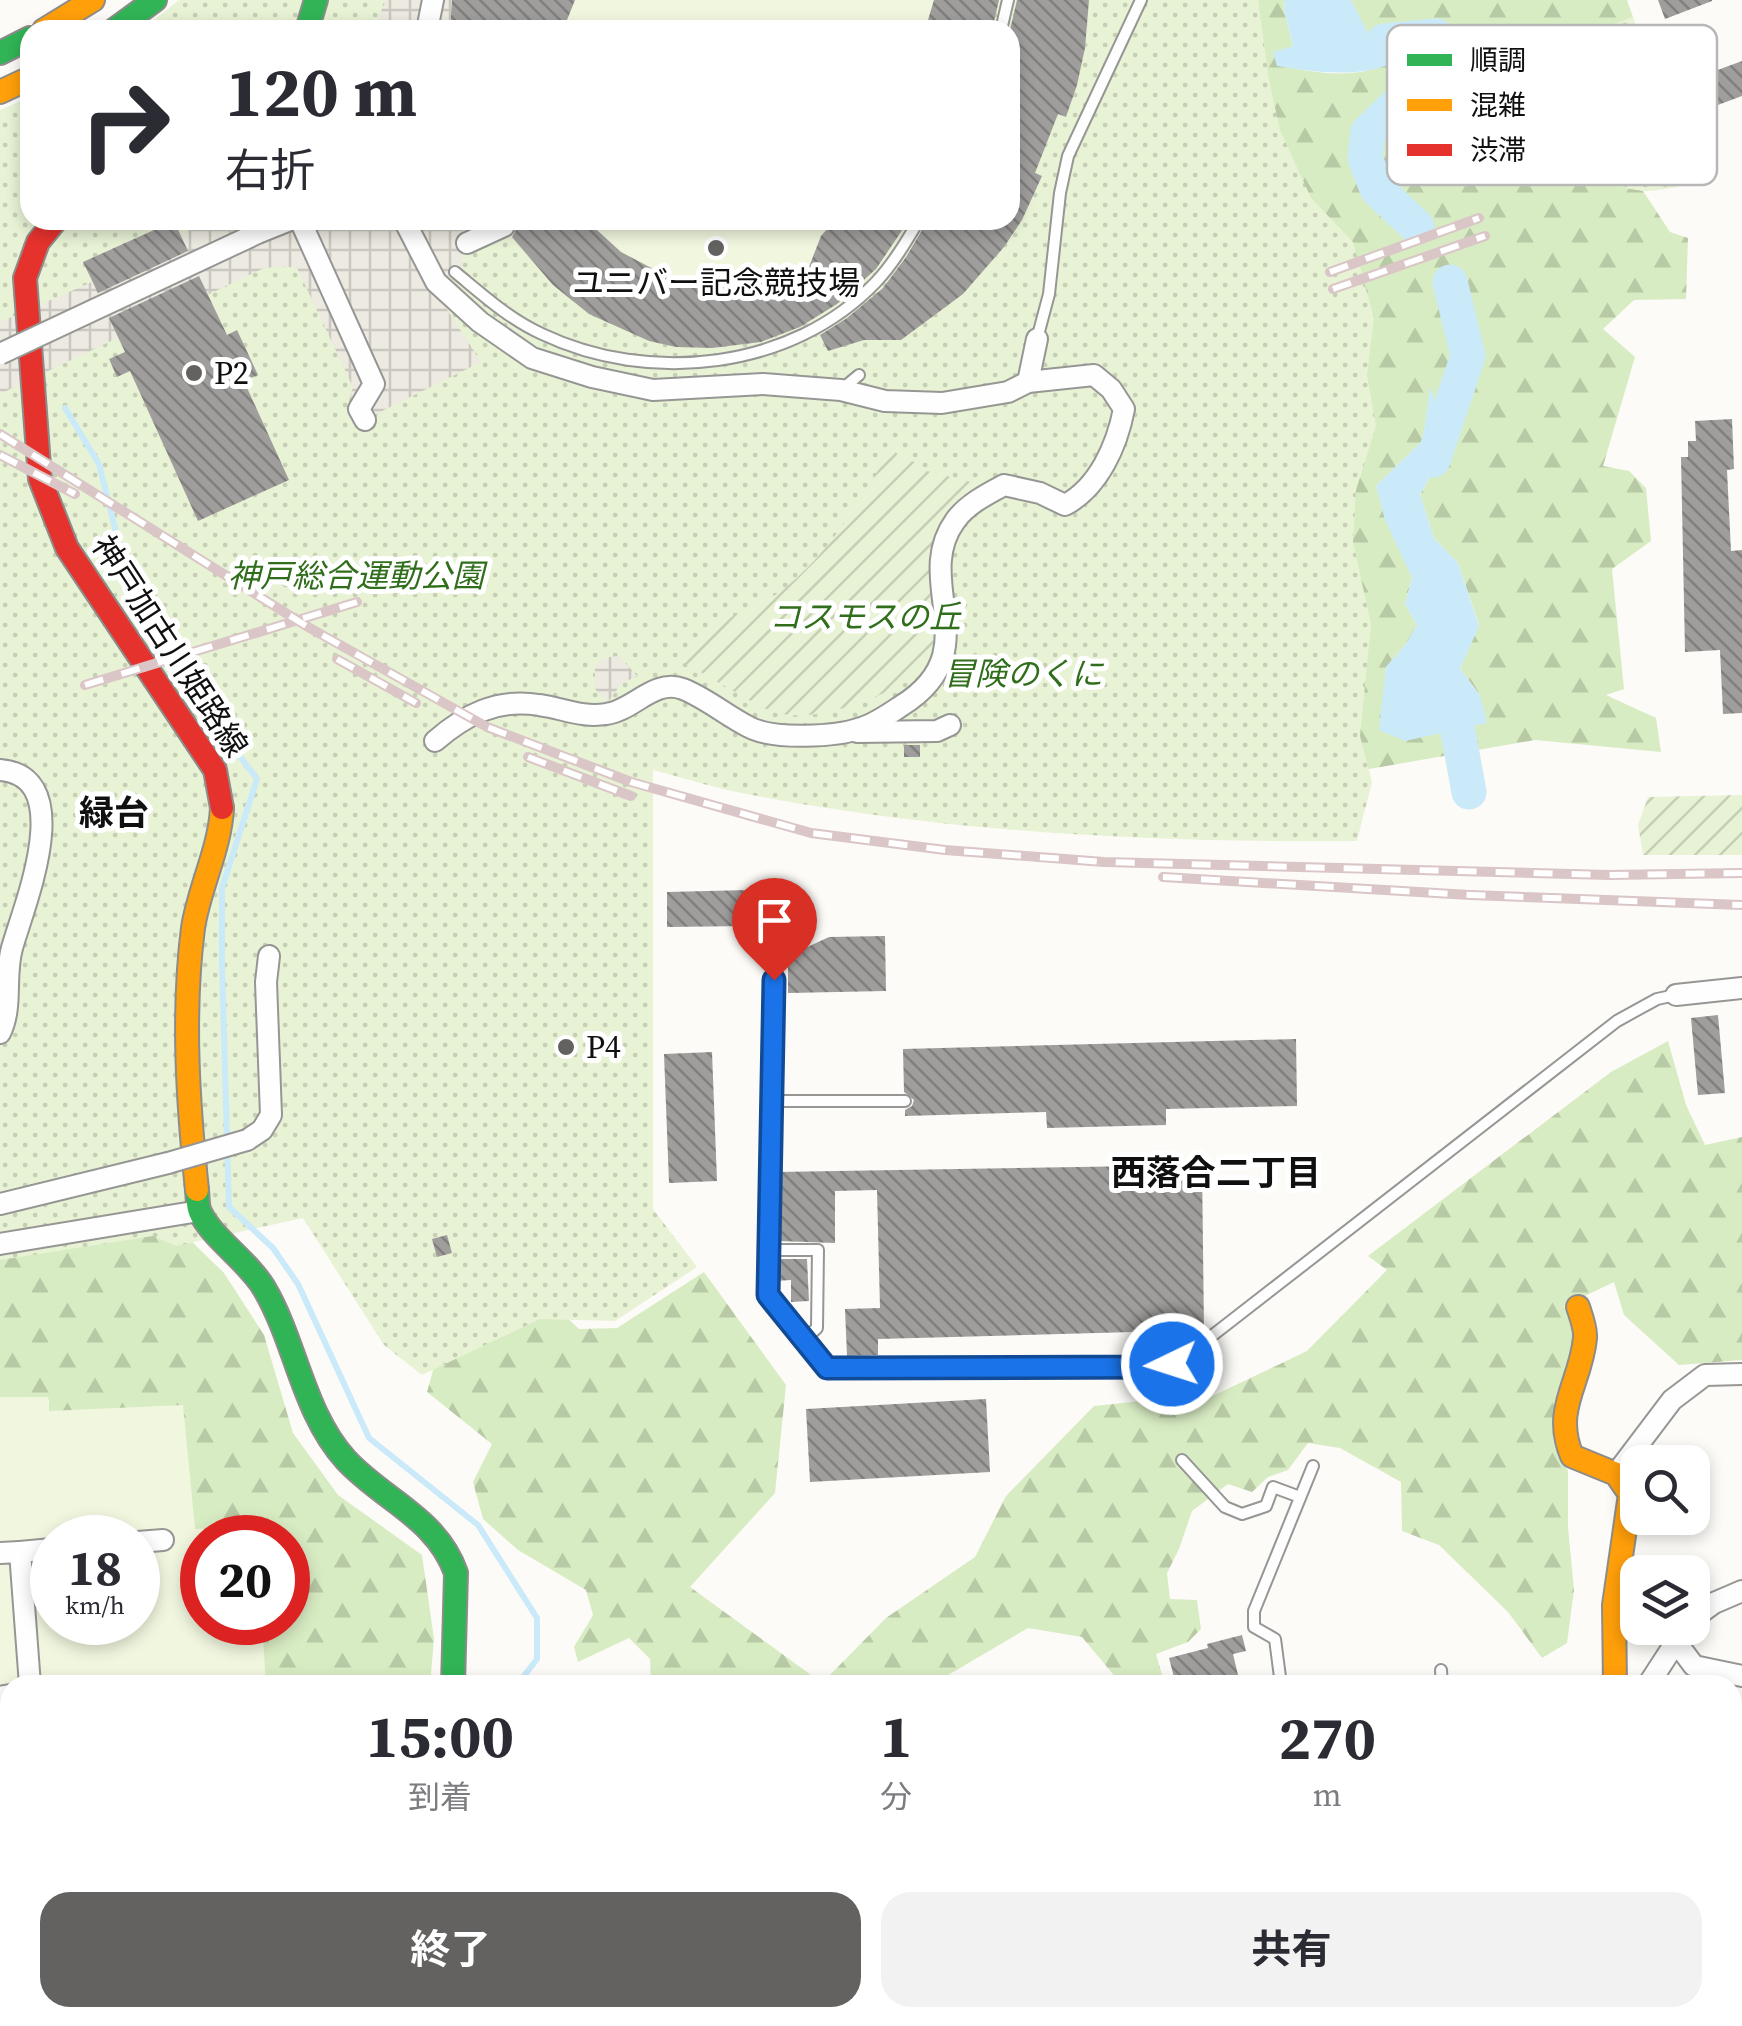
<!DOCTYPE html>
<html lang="ja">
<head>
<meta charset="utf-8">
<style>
  body { margin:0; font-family:"Source Serif 4","Noto Sans JP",serif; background:#f2f2f3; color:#2b2b33; height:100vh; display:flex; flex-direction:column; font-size:38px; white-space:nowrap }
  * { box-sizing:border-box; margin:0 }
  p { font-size:32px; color:#7c7c81 }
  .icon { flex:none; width:55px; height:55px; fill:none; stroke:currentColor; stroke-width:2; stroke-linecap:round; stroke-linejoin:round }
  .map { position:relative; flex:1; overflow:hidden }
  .drawer { position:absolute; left:0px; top:1675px; width:1742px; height:352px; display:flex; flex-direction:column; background:#fff; border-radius:30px 30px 0 0; box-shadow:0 5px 15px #0003 }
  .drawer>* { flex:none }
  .hud { position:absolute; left:20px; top:20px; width:1000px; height:210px; border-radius:30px; box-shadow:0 5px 15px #0003; background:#fff; color:#2b2b33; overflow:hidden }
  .tools { position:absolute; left:1620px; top:1445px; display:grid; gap:20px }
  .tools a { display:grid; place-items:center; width:90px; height:90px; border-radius:20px; background:#fff; box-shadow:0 5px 15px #0003; font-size:50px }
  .speed { position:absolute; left:30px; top:1515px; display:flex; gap:20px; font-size:50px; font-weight:700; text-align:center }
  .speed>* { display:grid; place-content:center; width:130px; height:130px; border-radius:50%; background:#fff; box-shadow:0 5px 15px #0003; line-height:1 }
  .speed small { font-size:25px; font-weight:400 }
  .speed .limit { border:15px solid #d22; background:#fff; color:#111 }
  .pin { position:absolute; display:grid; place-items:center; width:85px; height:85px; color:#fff; margin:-102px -42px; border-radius:50% 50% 50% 0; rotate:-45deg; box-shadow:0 0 10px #0007 }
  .pin .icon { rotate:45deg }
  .me { position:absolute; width:110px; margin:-55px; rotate:266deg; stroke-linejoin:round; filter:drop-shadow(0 0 8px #0008) }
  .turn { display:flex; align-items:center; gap:35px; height:210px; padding:0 40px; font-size:45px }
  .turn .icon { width:130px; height:130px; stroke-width:2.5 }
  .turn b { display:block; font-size:70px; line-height:85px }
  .eta { display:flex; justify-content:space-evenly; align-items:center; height:170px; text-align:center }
  .eta b { font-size:60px; font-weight:700; line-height:70px }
  .button { display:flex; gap:20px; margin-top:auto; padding:20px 40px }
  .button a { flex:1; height:115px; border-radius:30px; background:#636261; color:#fff; font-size:40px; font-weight:700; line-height:115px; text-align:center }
  .button a+a { background:#f2f2f3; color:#2b2b33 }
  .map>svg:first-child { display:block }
</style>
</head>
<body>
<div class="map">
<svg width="1742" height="2026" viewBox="0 0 1742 2026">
  <defs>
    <pattern id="forest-firs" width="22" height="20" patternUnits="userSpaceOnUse" patternTransform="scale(2.5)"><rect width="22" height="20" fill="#d8ecc3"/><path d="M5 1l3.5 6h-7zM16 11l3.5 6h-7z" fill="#b8c9a6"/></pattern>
    <pattern id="park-dots" width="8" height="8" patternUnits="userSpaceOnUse" patternTransform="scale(2.5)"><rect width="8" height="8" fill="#e8f3d5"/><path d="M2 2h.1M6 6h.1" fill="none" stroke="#c6cfb6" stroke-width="1.8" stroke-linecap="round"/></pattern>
    <pattern id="garden-furrows" width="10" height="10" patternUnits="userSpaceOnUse" patternTransform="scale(2.5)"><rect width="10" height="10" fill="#e8f3d5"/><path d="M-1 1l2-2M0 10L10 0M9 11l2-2" fill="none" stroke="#c6cfb6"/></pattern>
    <pattern id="plaza-grid" width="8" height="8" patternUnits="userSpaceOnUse" patternTransform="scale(2.5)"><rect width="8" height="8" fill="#edeae1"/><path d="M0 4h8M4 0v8" fill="none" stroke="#cac8c0"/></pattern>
    <pattern id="building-back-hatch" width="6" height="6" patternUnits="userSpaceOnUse" patternTransform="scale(2.5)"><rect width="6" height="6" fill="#a09e9c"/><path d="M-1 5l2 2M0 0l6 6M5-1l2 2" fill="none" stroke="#817f7e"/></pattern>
  </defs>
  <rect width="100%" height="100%" fill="#fcfbf7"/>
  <g fill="url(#forest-firs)" fill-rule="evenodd">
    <path d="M1178 0H1285L1284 10 1293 46 1277 65C1318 74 1372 83 1406 51 1411 46 1414 37 1418 31L1394 38 1367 33 1351 0H1627L1633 17 1574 41 1536 110 1458 133 1469 167 1533 143 1559 169 1643 191 1670 232 1688 238 1686 299 1634 300 1603 329 1635 357 1603 466 1629 471 1646 488 1651 541 1612 569 1624 689 1606 695 1656 718 1661 752 1535 740 1358 771ZM1430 390 1434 471 1420 494 1434 538 1458 563 1479 625 1460 669 1480 695 1380 730 1386 667 1406 644 1417 625 1405 604 1412 578 1376 486 1423 440Z"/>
    <polygon points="0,460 184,1234 224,1273 264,1335 293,1433 338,1495 422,1555 434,1639 430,1685 256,1685 256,1623 288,1622 288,1538 190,1535 48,1417 49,1400 0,1401"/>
    <polygon points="1668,1041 1686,1105 1705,1145 1742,1137 1742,1360 1679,1365 1624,1315 1614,1282 1564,1306 1575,1338 1553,1441 1568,1471 1568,1527 1574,1590 1567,1643 1542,1658 1508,1612 1439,1545 1402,1531 1401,1482 1340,1448 1308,1443 1288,1470 1268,1477 1252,1492 1228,1484 1192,1511 1179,1549 1167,1573 1170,1599 1197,1600 1201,1629 1188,1642 1156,1654 1165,1685 1122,1685 1082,1637 1028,1628 931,1685 651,1685 650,1659 629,1638 578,1662 574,1647 593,1615 586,1590 518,1550 483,1519 473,1482 492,1444 427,1392 435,1363 528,1281 579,1329 617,1328 704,1272 786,1385 775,1493 690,1587 822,1683 886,1618 975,1557 1006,1496 1094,1406 1171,1398 1200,1402 1307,1351 1387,1270 1368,1256 1611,1072"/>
    <polygon points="1742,1978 1742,2026 1698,2026 1706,2018 1732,2018 1733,1989"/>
    <polygon points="18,2018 582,2018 587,2026 11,2026"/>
    <polygon points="1096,2018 1201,2018 1198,2026 1097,2026"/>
  </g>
  <g fill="url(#park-dots)">
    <path d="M179 0H1258L1269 80 1280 130 1311 198 1353 242 1374 318 1367 375 1376 426 1356 490 1353 542 1371 624 1360 736 1372 782 1357 841C1157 843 955 833 757 796 722 790 687 779 653 770V1209L697 1267 615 1321 540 1319 422 1375 384 1345 303 1218 176 1246 153 1236 0 1260V110L30 97V220H1010V30H141Z"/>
    <path d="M1633 17 1685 171 1678 187C1668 188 1657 191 1647 191 1632 191 1568 175 1557 167 1514 133 1534 66 1575 41 1592 30 1615 24 1633 17Z"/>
  </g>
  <g fill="url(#garden-furrows)">
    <path d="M889 451 921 465 927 471 987 486 950 517 942 632 928 670C888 694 812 730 766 709 736 694 708 675 678 660L679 653 691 652C710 617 757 611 786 587 830 552 862 499 889 451Z"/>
    <polygon points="1742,795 1742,855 1643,855 1638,825 1648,797"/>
  </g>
  <g fill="#f1f7df" fill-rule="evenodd">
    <polygon points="575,0 934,0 925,30 563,30"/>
    <path d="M586 220H835L821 236 804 280C789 279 771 274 757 276 744 277 732 282 718 283 667 285 620 256 586 220Z"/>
    <path d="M0 1397H48L49 1411 183 1405 195 1529 256 1526V1537L202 1538V1622L262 1623 266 1685H10V2018H27L18 2026H0ZM52 1538H138V1622H52Z"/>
  </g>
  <g fill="url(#plaza-grid)">
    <polygon points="386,0 452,0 450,30 373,30"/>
    <polygon points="206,220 459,220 469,247 463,256 462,269 432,286 481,362 360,422 349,401 353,387 297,268 278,266 262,269 0,394 0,322 131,265"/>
    <polygon points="619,656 637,676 621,684 608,702 595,689 595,666 602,658"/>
  </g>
  <g fill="#caeaf9">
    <path d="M1285 0H1351L1368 33 1394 38 1418 31H1437L1424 41H1411C1397 85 1312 72 1277 66L1273 52 1293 46 1284 10Z"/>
    <path d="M1430 386C1448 442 1451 443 1420 494L1434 538 1458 563 1479 626 1460 669 1480 695 1487 723 1405 741 1379 730 1386 667 1406 644 1417 625 1405 604 1412 578 1385 520 1376 486 1423 440Z"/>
  </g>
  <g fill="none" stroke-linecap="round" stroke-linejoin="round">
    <g stroke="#caeaf9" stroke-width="6">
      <polyline points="65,408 99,464 134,604 188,688 257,779 222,888 222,965 229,1207 273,1248 298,1284 369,1438 478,1525 537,1618 537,1659 517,1685"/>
      <polyline points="648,2018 668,2026"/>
      <polyline points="771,2018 785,2026"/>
      <polyline points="708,2026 732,2018"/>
    </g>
    <g stroke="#caeaf9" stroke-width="35">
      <polyline points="1384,41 1436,36 1435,67 1368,132 1365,158 1377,189 1417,227"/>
      <polyline points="1433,460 1468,356 1450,282"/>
      <polyline points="1455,715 1469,792"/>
      <polyline points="1732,1832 1742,1822"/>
      <polyline points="1544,2026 1553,2018"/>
    </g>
  </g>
  <g fill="url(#building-back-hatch)">
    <polygon points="452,0 575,0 563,30 450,30"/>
    <polygon points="934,0 999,0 992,30 925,30"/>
    <polygon points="1017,0 1089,0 1085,48 1077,85 1066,117 1058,114 1035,173 1042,176 1022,220 1004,247 963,294 901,340 864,340 828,351 820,335 847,318 883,288 906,257 928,220 1010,220 1010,30"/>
    <polygon points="1658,0 1712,0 1712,1 1665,19"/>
    <polygon points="1742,61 1742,96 1691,115 1680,84"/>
    <polygon points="516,220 586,220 621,252 659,272 689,281 714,283 739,281 772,269 804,280 821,236 835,220 909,220 876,269 837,304 800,327 761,342 712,348 676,347 649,341 589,314 553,285 517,243 512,237 517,228"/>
    <polygon points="174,221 188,251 98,293 83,262"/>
    <polygon points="199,276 227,335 237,330 258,375 244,381 289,480 198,521 130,371 117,377 109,359 125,352 109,318"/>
    <polygon points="1732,419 1734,469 1727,470 1731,551 1742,550 1742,713 1723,714 1720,650 1685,652 1681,457 1688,457 1688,441 1696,441 1695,421"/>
    <rect x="904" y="745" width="16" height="12"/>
    <polygon points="749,890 750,926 667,927 667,892"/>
    <polygon points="885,936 886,991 788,993 788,956 829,937"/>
    <polygon points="1718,1015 1725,1093 1698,1095 1691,1018"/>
    <polygon points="1296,1039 1297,1106 1166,1109 1166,1125 1047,1128 1046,1112 905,1116 905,1110 912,1106 914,1100 904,1092 903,1049"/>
    <polygon points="712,1052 717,1181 669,1183 664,1054"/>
    <polygon points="1202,1165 1204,1330 878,1339 878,1355 847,1356 845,1309 880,1308 877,1190 835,1191 835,1243 777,1241 777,1172"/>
    <polygon points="447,1235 452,1253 437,1257 432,1239"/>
    <polygon points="776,1259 807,1259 809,1301 791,1302 791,1280 776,1281"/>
    <polygon points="986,1399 990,1472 810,1482 806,1409"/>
    <polygon points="1242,1635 1246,1651 1233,1654 1238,1675 1231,1677 1229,1685 1176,1685 1169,1658 1208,1648 1207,1644"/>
  </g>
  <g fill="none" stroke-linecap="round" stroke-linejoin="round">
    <g stroke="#969694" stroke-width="14">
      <g id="lane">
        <polyline points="1001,30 1008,0"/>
        <path d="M455 272C483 295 509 319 542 334 649 385 792 370 876 282 893 264 906 242 919 220"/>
        <polyline points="1037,339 1049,294 1060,193 1068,156 1141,0"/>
        <polyline points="842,389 859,375"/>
        <polyline points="769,1101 774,980"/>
        <polyline points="905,1101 769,1101 767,1295 827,1368 1163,1366 1186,1356 1617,1021 1657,999 1676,995"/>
        <polyline points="768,1250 818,1250 817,1328 804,1340"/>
        <polyline points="1182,1460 1225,1507 1242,1514 1266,1506 1273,1487 1300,1497"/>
        <polyline points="1441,1670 1442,1685"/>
        <polyline points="1272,1685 1280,1677 1275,1639 1254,1627 1254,1611 1313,1466"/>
      </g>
    </g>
    <g stroke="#969694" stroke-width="24">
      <g id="street">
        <polyline points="427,30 433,0"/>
        <polyline points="300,220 374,384 359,409 365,420"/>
        <path d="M404 220 436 282 480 322 532 358 592 377 653 390 763 384 841 390 885 401 942 403 1008 392 1028 382 1094 375 1111 389 1124 409C1117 445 1099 487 1065 505L1040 493 1004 485C987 494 966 505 955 521 911 582 990 651 901 706 889 714 875 724 861 728 836 737 773 740 749 727 727 716 706 698 683 689 654 678 633 711 606 714 582 718 562 708 539 705 497 698 465 715 435 741"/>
        <polyline points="260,232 290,220"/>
        <polyline points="467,243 504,226"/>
        <polyline points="1028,382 1037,339"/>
        <polyline points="857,732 937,731 950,725"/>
        <path d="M0 770C79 776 23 908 12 948 4 976 13 1007 0 1033"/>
        <polyline points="1676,995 1742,988"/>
        <polyline points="247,1140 262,1130 271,1115 266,982 269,956"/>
        <polyline points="0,1204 168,1163"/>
        <polyline points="0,1244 199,1211"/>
        <polyline points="1616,1474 1672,1400 1705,1375 1742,1374"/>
        <polyline points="138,1542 163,1540"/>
        <polyline points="20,1552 52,1549"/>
        <polyline points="0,1553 20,1552 30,1685"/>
        <polyline points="1692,1619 1714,1603 1742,1591"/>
        <polyline points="1676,1642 1694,1666 1742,1676"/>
        <polyline points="1648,1685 1685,1628"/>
        <polyline points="4,1696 10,1695"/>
        <polyline points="0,1815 10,1802"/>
        <polyline points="0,1833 3,1916"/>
        <polyline points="0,1916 3,1916 5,2009 1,2026"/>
        <polyline points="1267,2018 1268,2026"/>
        <polyline points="910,2026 919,2018"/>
        <polyline points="1032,2026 1033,2021 1041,2018"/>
        <polyline points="1456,2026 1460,2018"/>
      </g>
    </g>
    <g stroke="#8d8c8b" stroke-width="26">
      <g id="fast">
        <polyline points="114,30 155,0"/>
        <polyline points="307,30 316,0"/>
        <polyline points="0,53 30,38"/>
        <path d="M197 1190C198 1197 197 1206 200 1212 211 1237 248 1261 264 1288 296 1342 303 1413 346 1460 383 1500 437 1518 456 1573L453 1685"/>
        <polyline points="1732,1939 1742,1930"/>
        <polyline points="605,2018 609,2026"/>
        <polyline points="1617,2026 1625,2018"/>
      </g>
    </g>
    <g stroke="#8d8c8b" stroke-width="26">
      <g id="slow">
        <polyline points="44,30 93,0"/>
        <polyline points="0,92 30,78"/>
        <path d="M197 1190C188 1103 182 1015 193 928 199 888 220 849 222 808"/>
        <path d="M1578 1307C1581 1316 1586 1329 1585 1338 1581 1383 1552 1409 1572 1456L1616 1474 1630 1494 1614 1605 1615 1685"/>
        <polyline points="1646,2026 1654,2018"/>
      </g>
    </g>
    <g stroke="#8d8c8b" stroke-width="26">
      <g id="jam">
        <polyline points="56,220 38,242 25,278 40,479 67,548 215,770 222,808"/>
        <polyline points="1732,1911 1742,1902"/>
      </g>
    </g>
    <use href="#lane" stroke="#fffefe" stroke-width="10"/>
    <use href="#street" stroke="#fffefe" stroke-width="20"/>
    <use href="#fast" stroke="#30b455" stroke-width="22"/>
    <use href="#slow" stroke="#ff9f0a" stroke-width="22"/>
    <use href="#jam" stroke="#e5322d" stroke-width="22"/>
    <g stroke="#dac5c7" stroke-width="10">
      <g id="rail">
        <polyline points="1330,272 1479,218"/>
        <polyline points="1333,289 1485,236"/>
        <polyline points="0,434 308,627 487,727 631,782 811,833 945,850 1104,862 1609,875 1742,873"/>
        <polyline points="0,455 75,494"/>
        <polyline points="337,659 416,703"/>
        <polyline points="85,685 357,602"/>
        <polyline points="528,757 631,796"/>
        <polyline points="1163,877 1470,895 1742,905"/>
      </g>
    </g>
    <use href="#rail" stroke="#fff" stroke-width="6" stroke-dasharray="19" stroke-linecap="butt"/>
    <g stroke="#969694" stroke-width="24" stroke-linecap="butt">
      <g id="street-bridge">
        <polyline points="0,354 260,232"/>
        <polyline points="168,1163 247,1140"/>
      </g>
    </g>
    <use href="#street-bridge" stroke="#fffefe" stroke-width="20"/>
  </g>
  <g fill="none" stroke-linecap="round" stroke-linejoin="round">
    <g stroke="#114b97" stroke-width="25">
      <polyline id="route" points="774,980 768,1295 827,1368 1155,1367 1172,1364"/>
    </g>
    <use href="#route" stroke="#1a73e8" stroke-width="18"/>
  </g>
  <g fill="#636261" stroke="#fff" stroke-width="4">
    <circle cx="716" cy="248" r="10"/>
    <circle cx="194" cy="373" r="10"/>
    <circle cx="566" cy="1047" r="10"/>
  </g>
  <g text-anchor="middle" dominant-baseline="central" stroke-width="10" stroke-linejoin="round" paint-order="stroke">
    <g font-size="32" fill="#101010" stroke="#fff" text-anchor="start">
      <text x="716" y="283" text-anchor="middle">ユニバー記念競技場</text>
      <text x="214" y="373">P2</text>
      <text x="586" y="1047">P4</text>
    </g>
    <g font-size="32" font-style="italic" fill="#306e1b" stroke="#fff">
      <text x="356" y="576">神戸総合運動公園</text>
      <text x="865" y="617">コスモスの丘</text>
      <text x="1023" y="674">冒険のくに</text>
    </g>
    <g font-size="32" fill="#101010" stroke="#fff">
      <text transform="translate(170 646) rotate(57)">神戸加古川姫路線</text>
    </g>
    <g font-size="35" font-weight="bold" fill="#101010" stroke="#fff">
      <text x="114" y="813">緑台</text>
      <text x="1216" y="1173">西落合二丁目</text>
    </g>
  </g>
  <rect x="1387" y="25" width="330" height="160" rx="15" fill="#fff" stroke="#b7b7b7" stroke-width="2.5"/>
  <rect x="1407" y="54" width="45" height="12" fill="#30b455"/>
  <rect x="1407" y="99" width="45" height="12" fill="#ff9f0a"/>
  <rect x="1407" y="144" width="45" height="12" fill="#e5322d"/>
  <g font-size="28" fill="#101010">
    <text x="1470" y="70">順調</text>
    <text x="1470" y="115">混雑</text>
    <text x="1470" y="160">渋滞</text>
  </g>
</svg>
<div class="tools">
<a><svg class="icon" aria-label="search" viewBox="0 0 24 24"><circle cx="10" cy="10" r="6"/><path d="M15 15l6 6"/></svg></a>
<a><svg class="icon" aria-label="layers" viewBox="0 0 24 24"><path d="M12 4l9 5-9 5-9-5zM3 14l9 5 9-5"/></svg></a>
</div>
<div class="speed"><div>18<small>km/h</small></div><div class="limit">20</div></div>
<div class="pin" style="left:774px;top:980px;background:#d93025"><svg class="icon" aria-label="arrive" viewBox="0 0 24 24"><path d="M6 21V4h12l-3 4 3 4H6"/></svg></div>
<svg class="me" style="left:1172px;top:1364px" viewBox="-20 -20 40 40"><circle r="17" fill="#1a73e8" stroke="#fff" stroke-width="3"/><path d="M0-11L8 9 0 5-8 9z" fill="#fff"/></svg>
<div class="hud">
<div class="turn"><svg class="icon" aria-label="right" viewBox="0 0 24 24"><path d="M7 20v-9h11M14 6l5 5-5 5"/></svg><div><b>120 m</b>右折</div></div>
</div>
<section class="drawer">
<div class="eta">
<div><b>15:00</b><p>到着</p></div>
<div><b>1</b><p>分</p></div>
<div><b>270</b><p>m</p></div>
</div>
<div class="button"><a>終了</a><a>共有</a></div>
</section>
</div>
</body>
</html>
